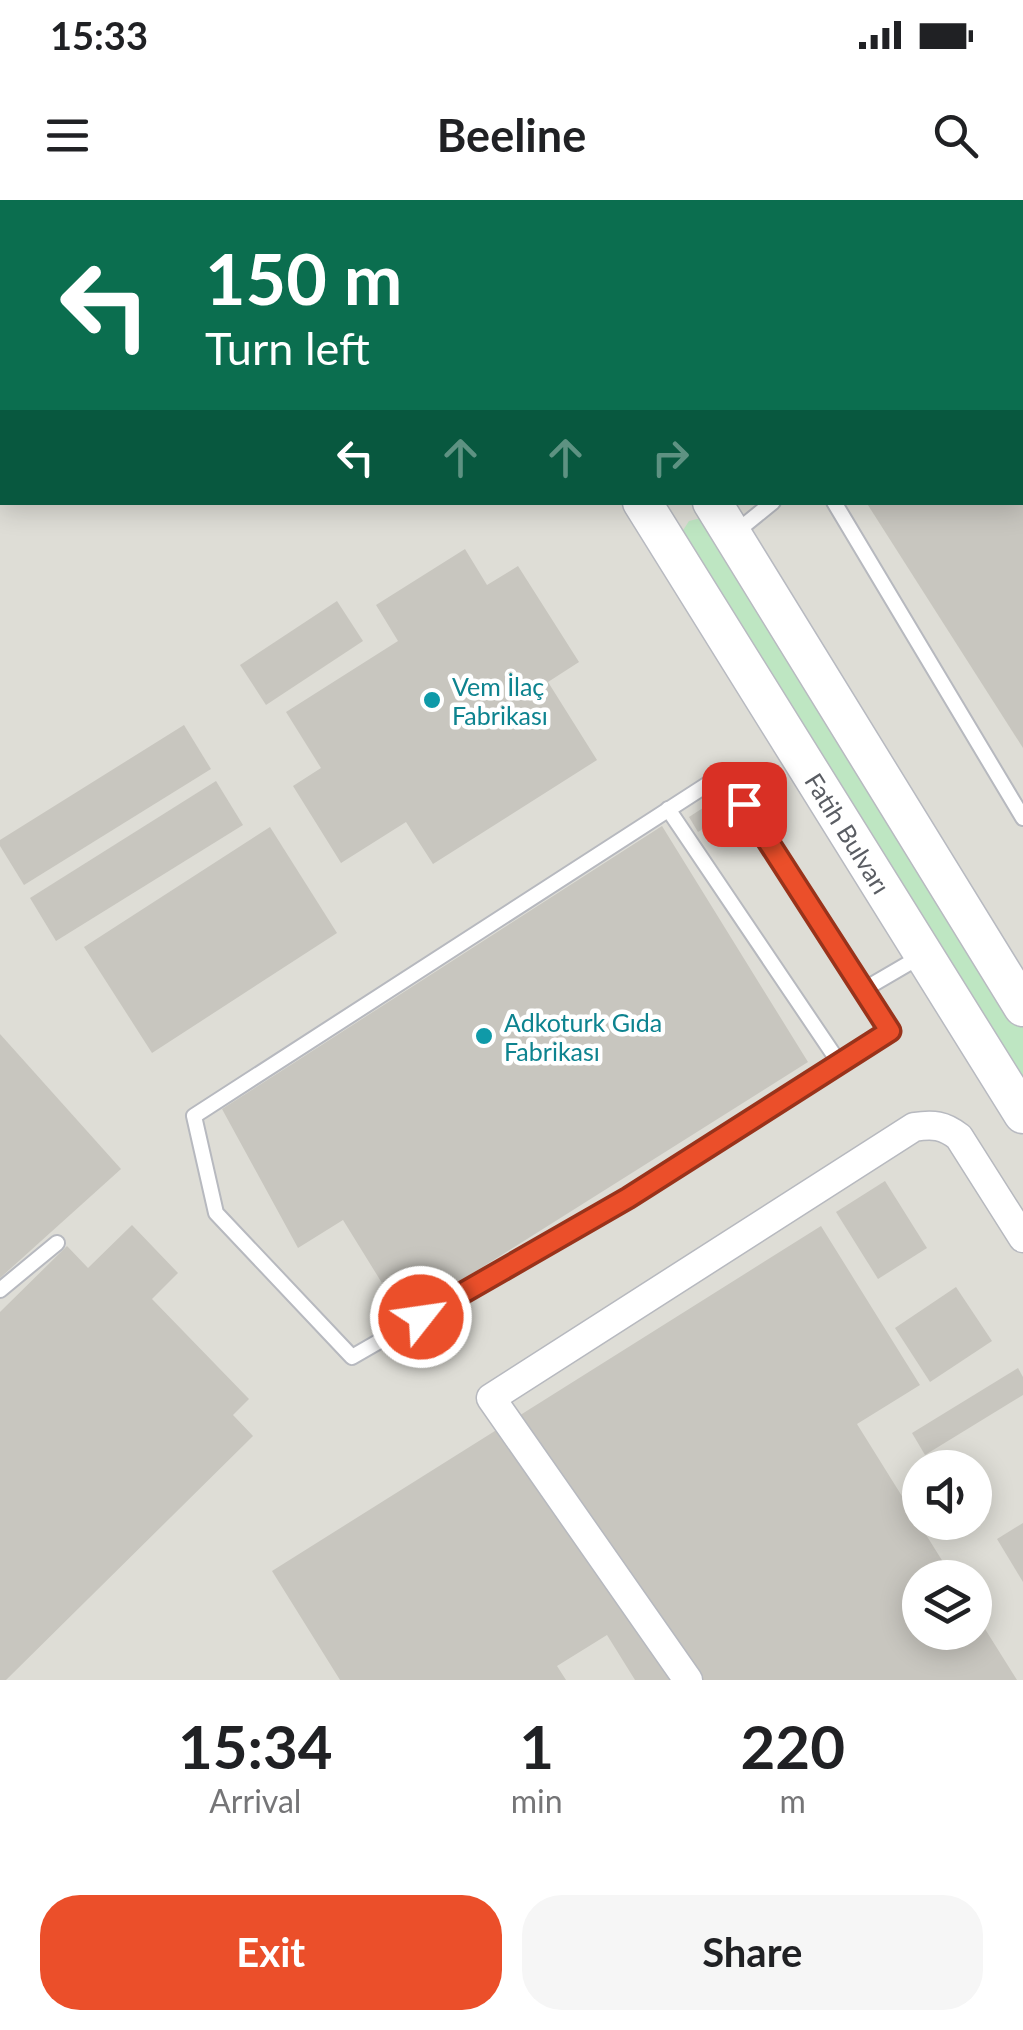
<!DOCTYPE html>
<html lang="en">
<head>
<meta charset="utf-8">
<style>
  body { margin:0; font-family:Lato,sans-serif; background:#f6f6f6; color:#202124; height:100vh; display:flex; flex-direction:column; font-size:38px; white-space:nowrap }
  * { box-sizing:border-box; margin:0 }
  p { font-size:32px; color:#757577 }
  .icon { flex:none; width:55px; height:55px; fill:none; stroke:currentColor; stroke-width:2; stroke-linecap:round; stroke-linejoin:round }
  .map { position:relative; height:1480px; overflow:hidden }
  .drawer { display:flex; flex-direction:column; background:#fff; flex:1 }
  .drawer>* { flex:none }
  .hud { position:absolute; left:0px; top:0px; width:1025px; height:305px; box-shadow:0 5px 25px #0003; background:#0b6e4f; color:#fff; overflow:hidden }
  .fabs { position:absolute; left:902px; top:1250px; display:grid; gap:20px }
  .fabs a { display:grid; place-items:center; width:90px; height:90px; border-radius:50%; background:#fff; box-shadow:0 5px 25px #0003; font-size:50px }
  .pin { position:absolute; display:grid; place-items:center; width:85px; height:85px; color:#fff; margin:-42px; border-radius:20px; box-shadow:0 5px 15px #0006 }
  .me { position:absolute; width:110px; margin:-55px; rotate:60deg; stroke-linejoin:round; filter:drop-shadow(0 0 8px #0008) }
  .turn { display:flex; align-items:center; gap:35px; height:210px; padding:0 40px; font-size:45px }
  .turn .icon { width:130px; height:130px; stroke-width:2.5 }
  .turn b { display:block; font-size:70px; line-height:85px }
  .lanes { display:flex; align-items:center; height:95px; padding:0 40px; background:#0003; justify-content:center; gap:50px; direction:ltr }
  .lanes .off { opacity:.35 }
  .eta { display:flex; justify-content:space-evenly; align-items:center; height:170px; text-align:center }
  .eta b { font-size:60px; font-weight:700; line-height:70px }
  .button { display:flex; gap:20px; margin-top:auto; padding:20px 40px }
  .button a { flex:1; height:115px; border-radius:40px; background:#eb4f2a; color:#fff; font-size:40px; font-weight:700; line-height:115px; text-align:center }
  .button a+a { background:#f6f6f6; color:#202124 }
  .status { display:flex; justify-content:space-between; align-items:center; height:70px; padding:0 50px; background:#fff; direction:ltr }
  .status svg { height:28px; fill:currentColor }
  header { display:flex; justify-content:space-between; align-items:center; height:130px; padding:0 40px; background:#fff; font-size:45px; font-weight:700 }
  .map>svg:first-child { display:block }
</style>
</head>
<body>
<div class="status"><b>15:33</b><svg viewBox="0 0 49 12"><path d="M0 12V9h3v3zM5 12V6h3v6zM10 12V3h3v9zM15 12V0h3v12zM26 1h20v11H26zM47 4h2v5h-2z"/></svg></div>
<header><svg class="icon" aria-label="menu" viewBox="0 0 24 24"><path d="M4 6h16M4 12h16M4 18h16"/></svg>Beeline<svg class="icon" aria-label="search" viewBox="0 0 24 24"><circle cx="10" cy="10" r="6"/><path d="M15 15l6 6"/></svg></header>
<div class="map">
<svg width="1023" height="1480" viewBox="0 0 1023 1480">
  <rect width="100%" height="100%" fill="#edece2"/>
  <path fill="#deddd6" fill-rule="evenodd" d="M0 0H1023V1480H0ZM2 2H1022V302H2ZM920 1268H975V1322H920ZM920 1378H975V1432H920Z"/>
  <polygon fill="#bee6c2" points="705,317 1023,823 1023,883 680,335 689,321"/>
  <g fill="#c8c6bf">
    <polygon points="866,302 1023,302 1023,548 954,440"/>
    <polygon points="465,349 487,385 518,366 579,462 548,482 597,560 433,664 406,622 341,663 293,586 321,568 286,512 398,441 376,405"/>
    <polygon points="337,401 363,441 266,505 240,465"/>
    <polygon points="184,525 211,569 24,685 0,646 0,640"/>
    <polygon points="216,581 243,625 56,741 30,698"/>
    <polygon points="706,606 715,621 698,632 689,617"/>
    <polygon points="662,626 808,862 403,1117 343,1020 298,1048 222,909"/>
    <polygon points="270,627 337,733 152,853 84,747"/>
    <polygon points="0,834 121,969 0,1078"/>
    <polygon points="885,981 927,1048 878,1079 836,1012"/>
    <polygon points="132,1025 178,1073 152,1099 249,1199 233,1215 253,1236 6,1480 0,1480 0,1112 67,1046 88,1068"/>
    <polygon points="821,1026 920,1185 857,1224 953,1378 920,1378 920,1432 975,1432 975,1413 1017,1480 635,1480 607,1435 557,1466 566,1480 340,1480 272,1371"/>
    <polygon points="956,1087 992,1141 930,1182 895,1128"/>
    <polygon points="1018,1168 1023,1177 1023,1195 925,1255 912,1233"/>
    <polygon points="1023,1323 1023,1382 997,1339"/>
  </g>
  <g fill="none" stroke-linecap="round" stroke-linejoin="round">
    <g stroke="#b7b9bf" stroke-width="18">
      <g id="service">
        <polyline points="155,2 159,0"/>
        <polyline points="1022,18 1023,17"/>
        <polyline points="0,100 2,98"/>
        <polyline points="834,302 1023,618"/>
        <polyline points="736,332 773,302"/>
        <polyline points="668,609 840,864"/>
        <polyline points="863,790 890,831 628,998 352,1157 216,1013 194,916 725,573 863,790 923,755"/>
        <polyline points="0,1090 57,1043"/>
      </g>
    </g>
    <g stroke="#b7b9bf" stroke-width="31">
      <g id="minor">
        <polyline points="989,2 990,0"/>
        <path d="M688 1480 491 1198 914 927C933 924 944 925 959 937L1023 1038"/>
      </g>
    </g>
    <g stroke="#b8bac1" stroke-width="41">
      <g id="secondary">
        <polyline points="453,0 454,2"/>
        <polyline points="526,0 528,2"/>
        <path id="s1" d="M642 302 1023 914"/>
        <polyline points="712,302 1023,807"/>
      </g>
    </g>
    <use href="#service" stroke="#fff" stroke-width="14"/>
    <use href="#minor" stroke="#fff" stroke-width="28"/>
    <use href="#secondary" stroke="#fff" stroke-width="38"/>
  </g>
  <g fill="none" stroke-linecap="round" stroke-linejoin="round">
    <g stroke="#99331b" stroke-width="25">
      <polyline id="route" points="421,1117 628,998 890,831 744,604"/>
    </g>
    <use href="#route" stroke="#eb4f2a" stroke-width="18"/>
  </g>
  <g fill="#0f9aa8" stroke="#fff" stroke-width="4">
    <circle cx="432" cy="500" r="10"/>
    <circle cx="484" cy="836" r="10"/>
  </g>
  <g text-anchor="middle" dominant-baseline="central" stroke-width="9" stroke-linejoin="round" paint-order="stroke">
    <g font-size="25" fill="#0d838f" stroke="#fff" text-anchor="start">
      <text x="452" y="486">Vem İlaç<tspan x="452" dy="29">Fabrikası</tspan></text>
      <text x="504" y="822">Adkoturk Gıda<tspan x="504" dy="29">Fabrikası</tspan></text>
    </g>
    <g font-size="25" fill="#5a5d63" stroke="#fff">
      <text stroke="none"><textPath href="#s1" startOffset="390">Fatih Bulvarı</textPath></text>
    </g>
  </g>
</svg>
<div class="fabs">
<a><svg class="icon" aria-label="sound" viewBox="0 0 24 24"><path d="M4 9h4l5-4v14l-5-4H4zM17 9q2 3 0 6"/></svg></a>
<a><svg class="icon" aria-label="layers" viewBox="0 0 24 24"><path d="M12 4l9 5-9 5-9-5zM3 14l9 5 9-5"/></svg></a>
</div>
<div class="pin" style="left:744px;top:604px;background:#d93025"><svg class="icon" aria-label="arrive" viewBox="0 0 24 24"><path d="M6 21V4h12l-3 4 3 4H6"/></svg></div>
<svg class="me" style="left:421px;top:1117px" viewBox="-20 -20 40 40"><circle r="17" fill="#eb4f2a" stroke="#fff" stroke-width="3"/><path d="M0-11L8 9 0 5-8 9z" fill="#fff"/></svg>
<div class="hud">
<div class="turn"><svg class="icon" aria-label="left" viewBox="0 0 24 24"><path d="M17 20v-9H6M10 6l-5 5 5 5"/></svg><div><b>150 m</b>Turn left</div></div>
<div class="lanes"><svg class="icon" aria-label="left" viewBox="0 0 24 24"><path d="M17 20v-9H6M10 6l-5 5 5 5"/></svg><svg class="icon off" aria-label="ahead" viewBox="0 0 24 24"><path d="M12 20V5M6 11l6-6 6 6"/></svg><svg class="icon off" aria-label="ahead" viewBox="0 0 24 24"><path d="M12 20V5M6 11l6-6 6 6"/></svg><svg class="icon off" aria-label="right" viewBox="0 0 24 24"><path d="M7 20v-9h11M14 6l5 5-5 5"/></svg></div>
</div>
</div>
<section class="drawer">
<div class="eta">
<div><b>15:34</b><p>Arrival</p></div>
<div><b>1</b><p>min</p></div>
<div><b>220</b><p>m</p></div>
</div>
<div class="button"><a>Exit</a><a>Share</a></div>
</section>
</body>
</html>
